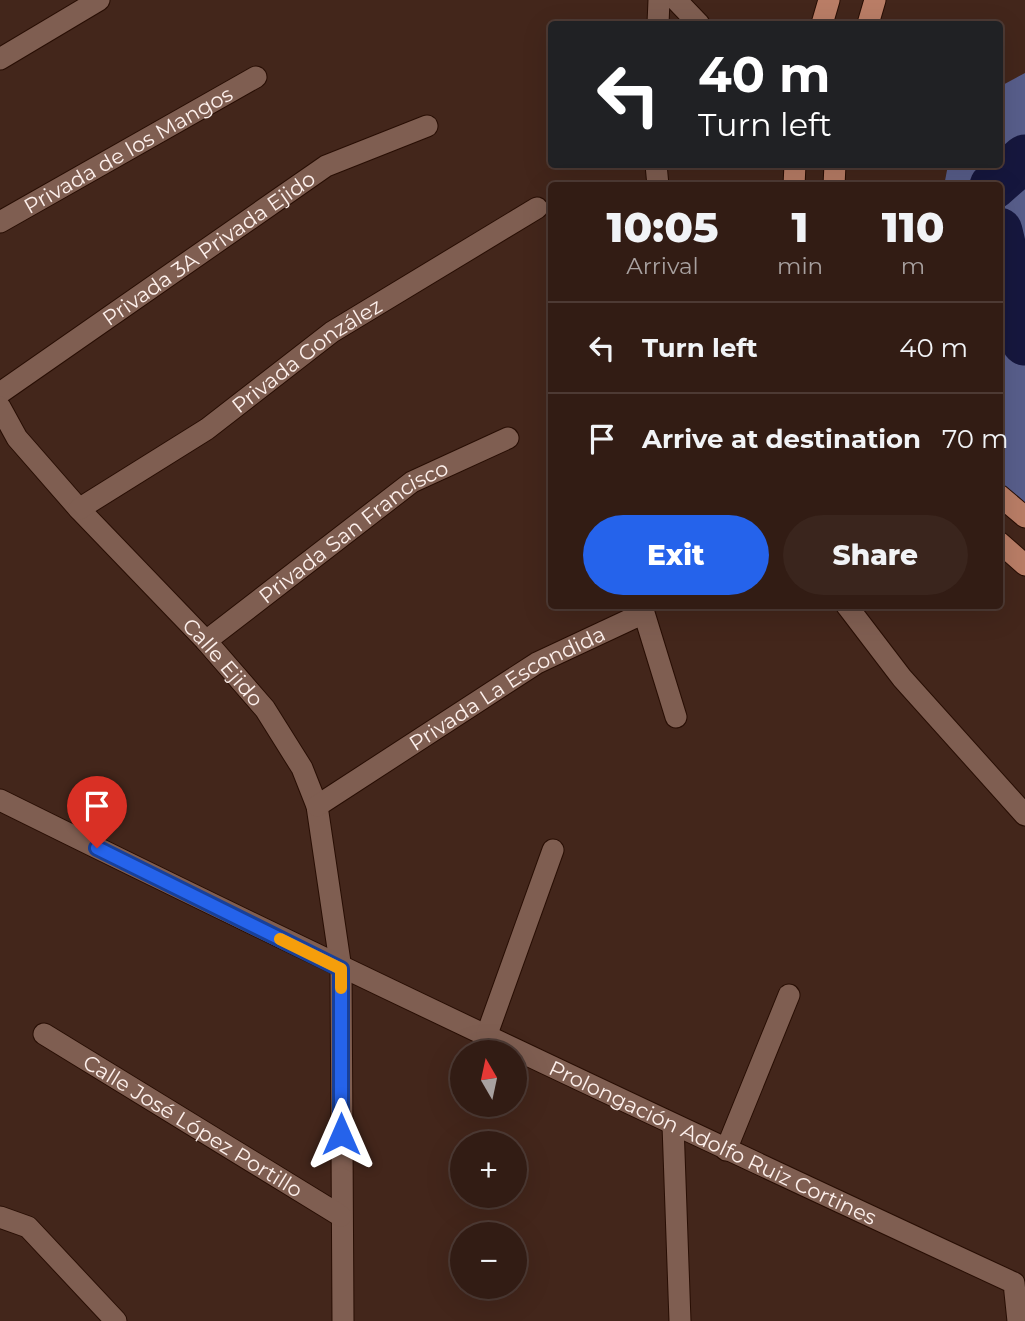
<!DOCTYPE html>
<html lang="en">
<head>
<meta charset="utf-8">
<style>
  body { margin:0; font-family:Montserrat,sans-serif; background:#3a251d; color:#f1f3f6; height:100vh; display:flex; flex-direction:column; font-size:26px; white-space:nowrap }
  * { box-sizing:border-box; margin:0 }
  p { font-size:23px; color:#a8a1a0 }
  .icon { flex:none; width:38px; height:38px; fill:none; stroke:currentColor; stroke-width:2; stroke-linecap:round; stroke-linejoin:round }
  .map { position:relative; flex:1; overflow:hidden }
  .side { position:absolute; left:548px; top:182px; width:455px; height:427px; display:flex; flex-direction:column; background:#321c14; border-radius:7px; box-shadow:0 7px 28px #0002,0 0 0 2px #4d3a34 }
  .side>* { flex:none }
  .top-card { position:absolute; left:548px; top:21px; width:455px; height:147px; border-radius:7px; box-shadow:0 7px 28px #0002,0 0 0 2px #4d3a34; background:#202124; color:#fff; overflow:hidden }
  .needle { width:46px; rotate:351deg }
  .fabs { position:absolute; left:450px; top:1040px; display:grid; gap:14px }
  .fabs a { display:grid; place-items:center; width:77px; height:77px; border-radius:50%; background:#321c14; box-shadow:0 7px 28px #0002,0 0 0 2px #4d3a34; font-size:35px }
  .pin { position:absolute; display:grid; place-items:center; width:60px; height:60px; color:#fff; margin:-72px -30px; border-radius:50% 50% 50% 0; rotate:-45deg; box-shadow:0 0 7px #0007 }
  .pin .icon { rotate:45deg }
  .me { position:absolute; width:77px; margin:-38px; rotate:0deg; stroke-linejoin:round; filter:drop-shadow(0 0 5px #0008) }
  .turn { display:flex; align-items:center; gap:24px; height:147px; padding:0 35px; font-size:32px }
  .turn .icon { width:91px; height:91px; stroke-width:2.5 }
  .turn b { display:block; font-size:49px; line-height:60px }
  .eta { display:flex; justify-content:space-evenly; align-items:center; height:119px; text-align:center }
  .eta b { font-size:42px; font-weight:800; line-height:49px }
  .primary-button { display:flex; gap:14px; margin-top:auto; padding:14px 35px }
  .primary-button a { flex:1; height:80px; border-radius:42px; background:#2563eb; color:#fff; font-size:28px; font-weight:800; line-height:80px; text-align:center }
  .primary-button a+a { background:#3a251d; color:#f1f3f6 }
  ul { padding:0; list-style:none }
  li { display:flex; align-items:center; gap:21px; height:91px; padding:0 35px; border-top:2px solid #4d3a34 }
  li div { flex:1 }
  li b { display:block; font-size:26px }
  li em { font-style:normal }
  .map>svg:first-child { display:block }
</style>
</head>
<body>
<div class="map">
<svg width="1025" height="1321" viewBox="0 0 1025 1321">
  <rect width="100%" height="100%" fill="#43261b"/>
  <polygon fill="#585e8b" points="1025,73 1025,517 999,495 999,186 944,186 948,165 999,164 999,87"/>
  <g fill="none" stroke-linecap="round" stroke-linejoin="round">
    <g stroke="#16173e" stroke-width="47">
      <polyline points="993,186 1025,158"/>
      <polyline points="999,231 1025,342"/>
    </g>
    <g stroke="#280e04" stroke-width="23">
      <g id="minor">
        <polyline points="676,0 699,24"/>
        <polyline points="658,24 659,0"/>
        <polyline points="0,59 99,0"/>
        <polyline points="656,164 658,186"/>
        <path id="s1" d="M0 222 256 77"/>
        <path id="s2" d="M0 393 326 166 427 126"/>
        <path id="s3" d="M0 407 17 438 79 509 206 641 265 709 302 768 317 806 341 969 343 1321"/>
        <path id="s4" d="M79 509 207 429 332 332 537 208"/>
        <polyline points="847,606 902,678 1025,815"/>
        <path id="s5" d="M206 641 412 482 508 438"/>
        <path id="s6" d="M0 800C335 966 674 1125 1014 1283L1018 1321"/>
        <path id="s7" d="M317 806 537 663 644 613 676 717"/>
        <path id="s8" d="M44 1034 341 1216"/>
        <polyline points="487,1034 553,850"/>
        <polyline points="673,1125 680,1321"/>
        <polyline points="726,1150 789,995"/>
        <polyline points="0,1217 28,1227 116,1321"/>
      </g>
    </g>
    <g stroke="#280e04" stroke-width="23">
      <g id="primary">
        <polyline points="822,24 829,0"/>
        <polyline points="868,24 875,0"/>
        <polyline points="794,186 795,164"/>
        <polyline points="834,186 835,164"/>
        <polyline points="999,495 1025,517"/>
        <polyline points="999,542 1025,565"/>
      </g>
    </g>
    <use href="#minor" stroke="#7f5e51" stroke-width="21"/>
    <use href="#primary" stroke="#b97d66" stroke-width="21"/>
  </g>
  <g fill="none" stroke-linecap="round" stroke-linejoin="round">
    <g stroke="#184099" stroke-width="18">
      <polyline id="route" points="97,848 341,969 341,1134"/>
    </g>
    <use href="#route" stroke="#2563eb" stroke-width="12"/>
    <polyline stroke="#f59e0b" stroke-width="12" points="280,939 341,969 341,988"/>
  </g>
  <g text-anchor="middle" dominant-baseline="central" stroke-width="7" stroke-linejoin="round" paint-order="stroke">
    <g font-size="21" fill="#fdf0ec" stroke="#20130e">
      <text stroke="none"><textPath href="#s1" startOffset="147">Privada de los Mangos</textPath></text>
      <text stroke="none"><textPath href="#s2" startOffset="254">Privada 3A Privada Ejido</textPath></text>
      <text stroke="none"><textPath href="#s4" startOffset="275">Privada González</textPath></text>
      <text stroke="none"><textPath href="#s5" startOffset="184">Privada San Francisco</textPath></text>
      <text stroke="none"><textPath href="#s3" startOffset="340">Calle Ejido</textPath></text>
      <text stroke="none"><textPath href="#s7" startOffset="224">Privada La Escondida</textPath></text>
      <text stroke="none"><textPath href="#s8" startOffset="175">Calle José López Portillo</textPath></text>
      <text stroke="none"><textPath href="#s6" startOffset="791">Prolongación Adolfo Ruiz Cortines</textPath></text>
    </g>
  </g>
</svg>
<div class="fabs">
<a><svg class="needle" viewBox="-14 -14 28 28"><path d="M0-13l5 13h-10z" fill="#e53935"/><path d="M0 13l5-13h-10z" fill="#a8a1a0"/></svg></a>
<a>+</a>
<a>−</a>
</div>
<div class="pin" style="left:97px;top:848px;background:#d93025"><svg class="icon" aria-label="arrive" viewBox="0 0 24 24"><path d="M6 21V4h12l-3 4 3 4H6"/></svg></div>
<svg class="me" style="left:341px;top:1134px" viewBox="-20 -20 40 40"><path d="M0-17L14 15 0 8-14 15z" fill="#2563eb" stroke="#fff" stroke-width="4"/></svg>
<div class="top-card">
<div class="turn"><svg class="icon" aria-label="left" viewBox="0 0 24 24"><path d="M17 20v-9H6M10 6l-5 5 5 5"/></svg><div><b>40 m</b>Turn left</div></div>
</div>
<section class="side">
<div class="eta">
<div><b>10:05</b><p>Arrival</p></div>
<div><b>1</b><p>min</p></div>
<div><b>110</b><p>m</p></div>
</div>
<ul>
<li><svg class="icon" aria-label="left" viewBox="0 0 24 24"><path d="M17 20v-9H6M10 6l-5 5 5 5"/></svg><div><b>Turn left</b></div><em>40 m</em></li>
<li><svg class="icon" aria-label="arrive" viewBox="0 0 24 24"><path d="M6 21V4h12l-3 4 3 4H6"/></svg><div><b>Arrive at destination</b></div><em>70 m</em></li>
</ul>
<div class="primary-button"><a>Exit</a><a>Share</a></div>
</section>
</div>
</body>
</html>
